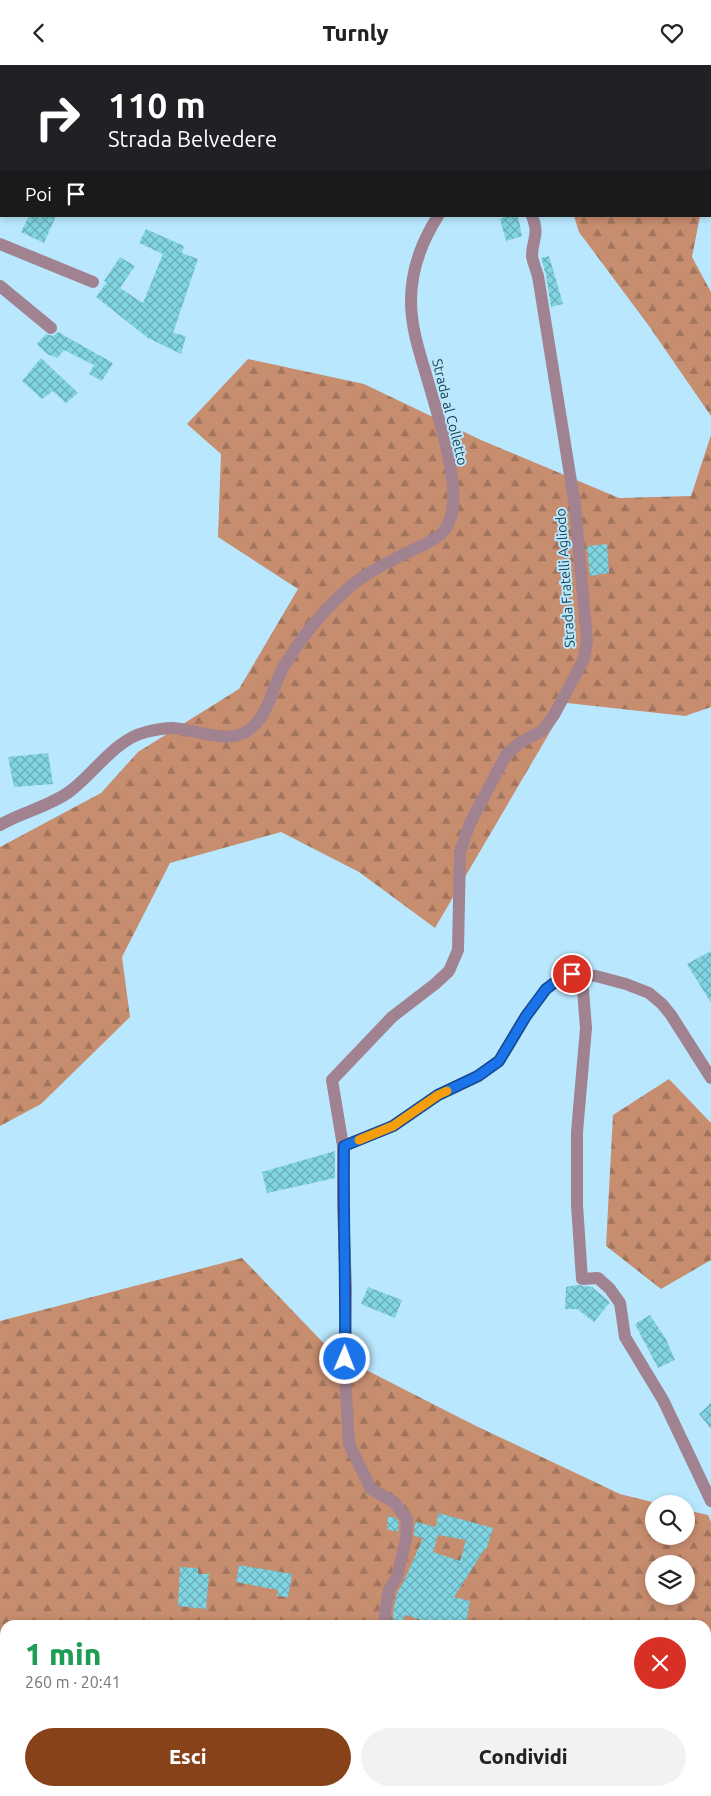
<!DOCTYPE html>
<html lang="it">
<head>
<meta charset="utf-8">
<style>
  body { margin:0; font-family:Ubuntu,sans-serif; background:#f2f2f2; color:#222; height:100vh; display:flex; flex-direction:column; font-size:19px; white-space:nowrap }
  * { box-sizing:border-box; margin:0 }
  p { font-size:16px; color:#767676 }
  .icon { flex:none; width:28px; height:28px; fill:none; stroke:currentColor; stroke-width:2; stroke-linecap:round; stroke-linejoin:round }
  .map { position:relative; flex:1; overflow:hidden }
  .panel { position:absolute; left:0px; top:1555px; width:711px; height:176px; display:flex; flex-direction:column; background:#fff; border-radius:15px 15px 0 0; box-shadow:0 2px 8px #0003 }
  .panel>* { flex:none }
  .hud { position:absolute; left:0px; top:0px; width:711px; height:152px; box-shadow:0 2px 8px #0003; background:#202124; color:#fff; overflow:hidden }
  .fabs { position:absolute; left:645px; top:1430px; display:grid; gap:10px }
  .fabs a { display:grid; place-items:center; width:50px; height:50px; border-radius:50%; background:#fff; box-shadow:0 2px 8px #0003; font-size:25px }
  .pin { position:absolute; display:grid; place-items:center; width:42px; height:42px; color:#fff; margin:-21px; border:2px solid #fff; border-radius:50%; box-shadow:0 1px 5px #0007 }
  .me { position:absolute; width:55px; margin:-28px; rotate:1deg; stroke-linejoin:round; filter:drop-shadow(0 0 4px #0008) }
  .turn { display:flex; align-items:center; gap:18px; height:105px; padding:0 25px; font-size:22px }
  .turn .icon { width:65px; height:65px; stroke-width:2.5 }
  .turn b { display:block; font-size:35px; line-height:42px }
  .then { display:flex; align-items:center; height:48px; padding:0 25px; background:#0003; gap:10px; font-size:19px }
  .round { display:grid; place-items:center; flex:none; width:52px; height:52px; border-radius:26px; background:#f2f2f2 }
  .head { display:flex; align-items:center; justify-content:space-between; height:85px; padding:0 25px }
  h1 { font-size:30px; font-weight:800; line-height:38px; color:#1e9e55 }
  .action { display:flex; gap:10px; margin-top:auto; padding:10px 25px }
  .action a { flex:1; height:58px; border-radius:30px; background:#874219; color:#fff; font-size:20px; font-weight:800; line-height:58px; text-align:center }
  .action a+a { background:#f2f2f2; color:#222 }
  header { display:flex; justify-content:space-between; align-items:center; height:65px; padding:0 25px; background:#fff; font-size:22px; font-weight:800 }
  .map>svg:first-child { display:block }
</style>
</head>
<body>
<header><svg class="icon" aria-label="back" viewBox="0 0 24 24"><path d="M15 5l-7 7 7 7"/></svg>Turnly<svg class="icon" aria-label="heart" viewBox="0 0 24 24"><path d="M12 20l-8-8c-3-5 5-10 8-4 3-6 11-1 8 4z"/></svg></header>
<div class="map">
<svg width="711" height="1731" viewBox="0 0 711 1731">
  <defs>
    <pattern id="forest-firs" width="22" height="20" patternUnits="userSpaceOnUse" patternTransform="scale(1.25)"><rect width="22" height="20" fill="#c78d6f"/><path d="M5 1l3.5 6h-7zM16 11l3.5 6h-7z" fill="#a1745d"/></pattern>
    <pattern id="building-cross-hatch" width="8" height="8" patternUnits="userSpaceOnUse" patternTransform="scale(1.25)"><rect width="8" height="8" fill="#81d4e1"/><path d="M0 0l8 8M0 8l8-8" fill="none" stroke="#69adb8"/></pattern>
  </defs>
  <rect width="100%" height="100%" fill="#b9e8fe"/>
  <g fill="url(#forest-firs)" fill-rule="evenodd">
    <polygon points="574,151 700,151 692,192 711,227 711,351 649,261 579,167"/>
    <polygon points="248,294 364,319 481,375 619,433 691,431 711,370 711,642 685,651 567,638 435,863 359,807 281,767 170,798 122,892 130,952 41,1039 0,1061 0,782 101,728 138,687 239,624 298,524 218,472 221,389 187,359"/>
    <polygon points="669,1014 711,1058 711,1195 661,1224 606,1181 613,1050"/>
    <path d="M242 1193 333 1288 472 1359 620 1429 660 1439H654V1471H686V1445L708 1450 711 1457V1731H0V1256ZM654 1499H686V1531H654ZM5 1560H706V1726H5Z"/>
  </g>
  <g fill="url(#building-cross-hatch)" fill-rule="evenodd">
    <polygon points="29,151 56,151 44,178 21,167"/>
    <polygon points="507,151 518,151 522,171 506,176 500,154"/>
    <polygon points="146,164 184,181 182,188 198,194 173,268 186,271 181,289 148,273 96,232 107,217 104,216 120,192 135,201 120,223 143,238 163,189 139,178"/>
    <polygon points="549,191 563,239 551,242 546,210 541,193"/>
    <polygon points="58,267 113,298 102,316 89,309 94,300 64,285 57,293 47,289 37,279 46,269 53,271"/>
    <polygon points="41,293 78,328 66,338 53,326 42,334 22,316"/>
    <polygon points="607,479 609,508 590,511 587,481"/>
    <polygon points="48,688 53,719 14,722 8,692"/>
    <polygon points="711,886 711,938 687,899"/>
    <polygon points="335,1086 335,1113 267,1128 262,1107"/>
    <polygon points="577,1220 592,1222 610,1237 594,1257 577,1244 565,1244 566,1222"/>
    <polygon points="368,1222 402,1235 395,1253 361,1239"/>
    <polygon points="650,1250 666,1274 675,1295 658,1303 635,1259"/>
    <polygon points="711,1338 711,1364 699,1349"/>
    <path d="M438 1448 493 1463 486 1485H484L454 1532 470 1536 466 1560 436 1555 435 1559 405 1550 401 1560H397L393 1558V1547L397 1528 404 1516 423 1473 414 1471 415 1458 417 1457 436 1462ZM438 1470 466 1475 460 1496 433 1487Z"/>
    <polygon points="388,1451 396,1453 399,1457 398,1467 387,1464"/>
    <polygon points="239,1500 292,1509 288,1532 277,1531 278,1525 236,1517"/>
    <polygon points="180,1502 198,1503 198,1509 209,1509 206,1544 178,1541"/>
  </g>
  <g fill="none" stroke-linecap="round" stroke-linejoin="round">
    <g stroke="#a18291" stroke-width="12">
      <polyline points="710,78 711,79"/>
      <polyline points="0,179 93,217"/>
      <polyline points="0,221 51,263"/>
      <path d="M0 760C22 747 48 742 69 727 95 708 114 675 146 667 154 665 165 663 173 663 193 664 225 678 244 668 269 654 271 624 284 601 300 574 321 548 344 527 363 509 385 499 408 487 420 482 434 476 443 467 454 454 454 435 453 420 448 380 436 344 425 306 418 283 411 260 411 236 411 206 422 176 438 151"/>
      <polyline points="572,909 579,916 583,925 586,963 577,1067 577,1140 582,1214 598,1213 610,1224 620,1238 625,1272 663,1335 711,1436"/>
      <polyline points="343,1081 393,1061 438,1030 478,1011 499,996 526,951 546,924 562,912 572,909 596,911 626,919 649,928 662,939 671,950 711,1013"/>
      <path d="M385 1560V1546L389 1525 397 1512 406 1474 407 1454 394 1437 371 1424 349 1379 345 1311 346 1224 343 1141V1081L332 1015 392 952 435 919 449 906 458 885 460 787 470 758 506 690 519 678 542 666 554 650 584 594 587 576 575 441 538 211C536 205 533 197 532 191 532 174 540 171 532 151"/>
      <polyline points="467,1726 469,1731"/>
    </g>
  </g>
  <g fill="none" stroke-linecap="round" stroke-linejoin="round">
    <g stroke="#114b97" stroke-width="12">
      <path id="route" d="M345 1294C346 1223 343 1152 344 1081L393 1061 438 1030 478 1011 499 996 526 951 546 924 562 912 572 909"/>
    </g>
    <use href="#route" stroke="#1a73e8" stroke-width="9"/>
    <polyline stroke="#f59e0b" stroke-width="9" points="359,1075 393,1061 438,1030 447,1026"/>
  </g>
  <g text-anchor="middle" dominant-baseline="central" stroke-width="4" stroke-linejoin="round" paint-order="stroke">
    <g font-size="14" fill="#193c4a" stroke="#b9e8fe">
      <text transform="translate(450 347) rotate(76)">Strada al Colletto</text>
      <text transform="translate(565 513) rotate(-94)">Strada Fratelli Agliodo</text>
    </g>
  </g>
</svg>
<div class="fabs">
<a><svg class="icon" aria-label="search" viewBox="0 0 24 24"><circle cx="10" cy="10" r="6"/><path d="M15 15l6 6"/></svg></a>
<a><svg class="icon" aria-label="layers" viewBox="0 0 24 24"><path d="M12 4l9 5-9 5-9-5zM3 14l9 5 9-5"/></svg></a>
</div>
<div class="pin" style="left:572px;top:909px;background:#d93025"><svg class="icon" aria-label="arrive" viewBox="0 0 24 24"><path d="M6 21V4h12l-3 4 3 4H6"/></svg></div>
<svg class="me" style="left:345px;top:1294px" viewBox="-20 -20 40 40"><circle r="17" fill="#1a73e8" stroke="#fff" stroke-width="3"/><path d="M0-11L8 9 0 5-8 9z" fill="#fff"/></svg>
<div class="hud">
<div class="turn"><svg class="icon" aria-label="right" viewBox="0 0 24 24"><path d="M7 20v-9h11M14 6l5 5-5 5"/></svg><div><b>110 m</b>Strada Belvedere</div></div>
<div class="then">Poi<svg class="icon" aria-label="arrive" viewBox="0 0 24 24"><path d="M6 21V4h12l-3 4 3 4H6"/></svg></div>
</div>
<section class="panel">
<div class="head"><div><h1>1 min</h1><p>260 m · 20:41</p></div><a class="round" style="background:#d93025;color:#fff"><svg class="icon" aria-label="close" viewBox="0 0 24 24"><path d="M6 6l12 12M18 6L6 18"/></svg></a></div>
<div class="action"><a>Esci</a><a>Condividi</a></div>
</section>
</div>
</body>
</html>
